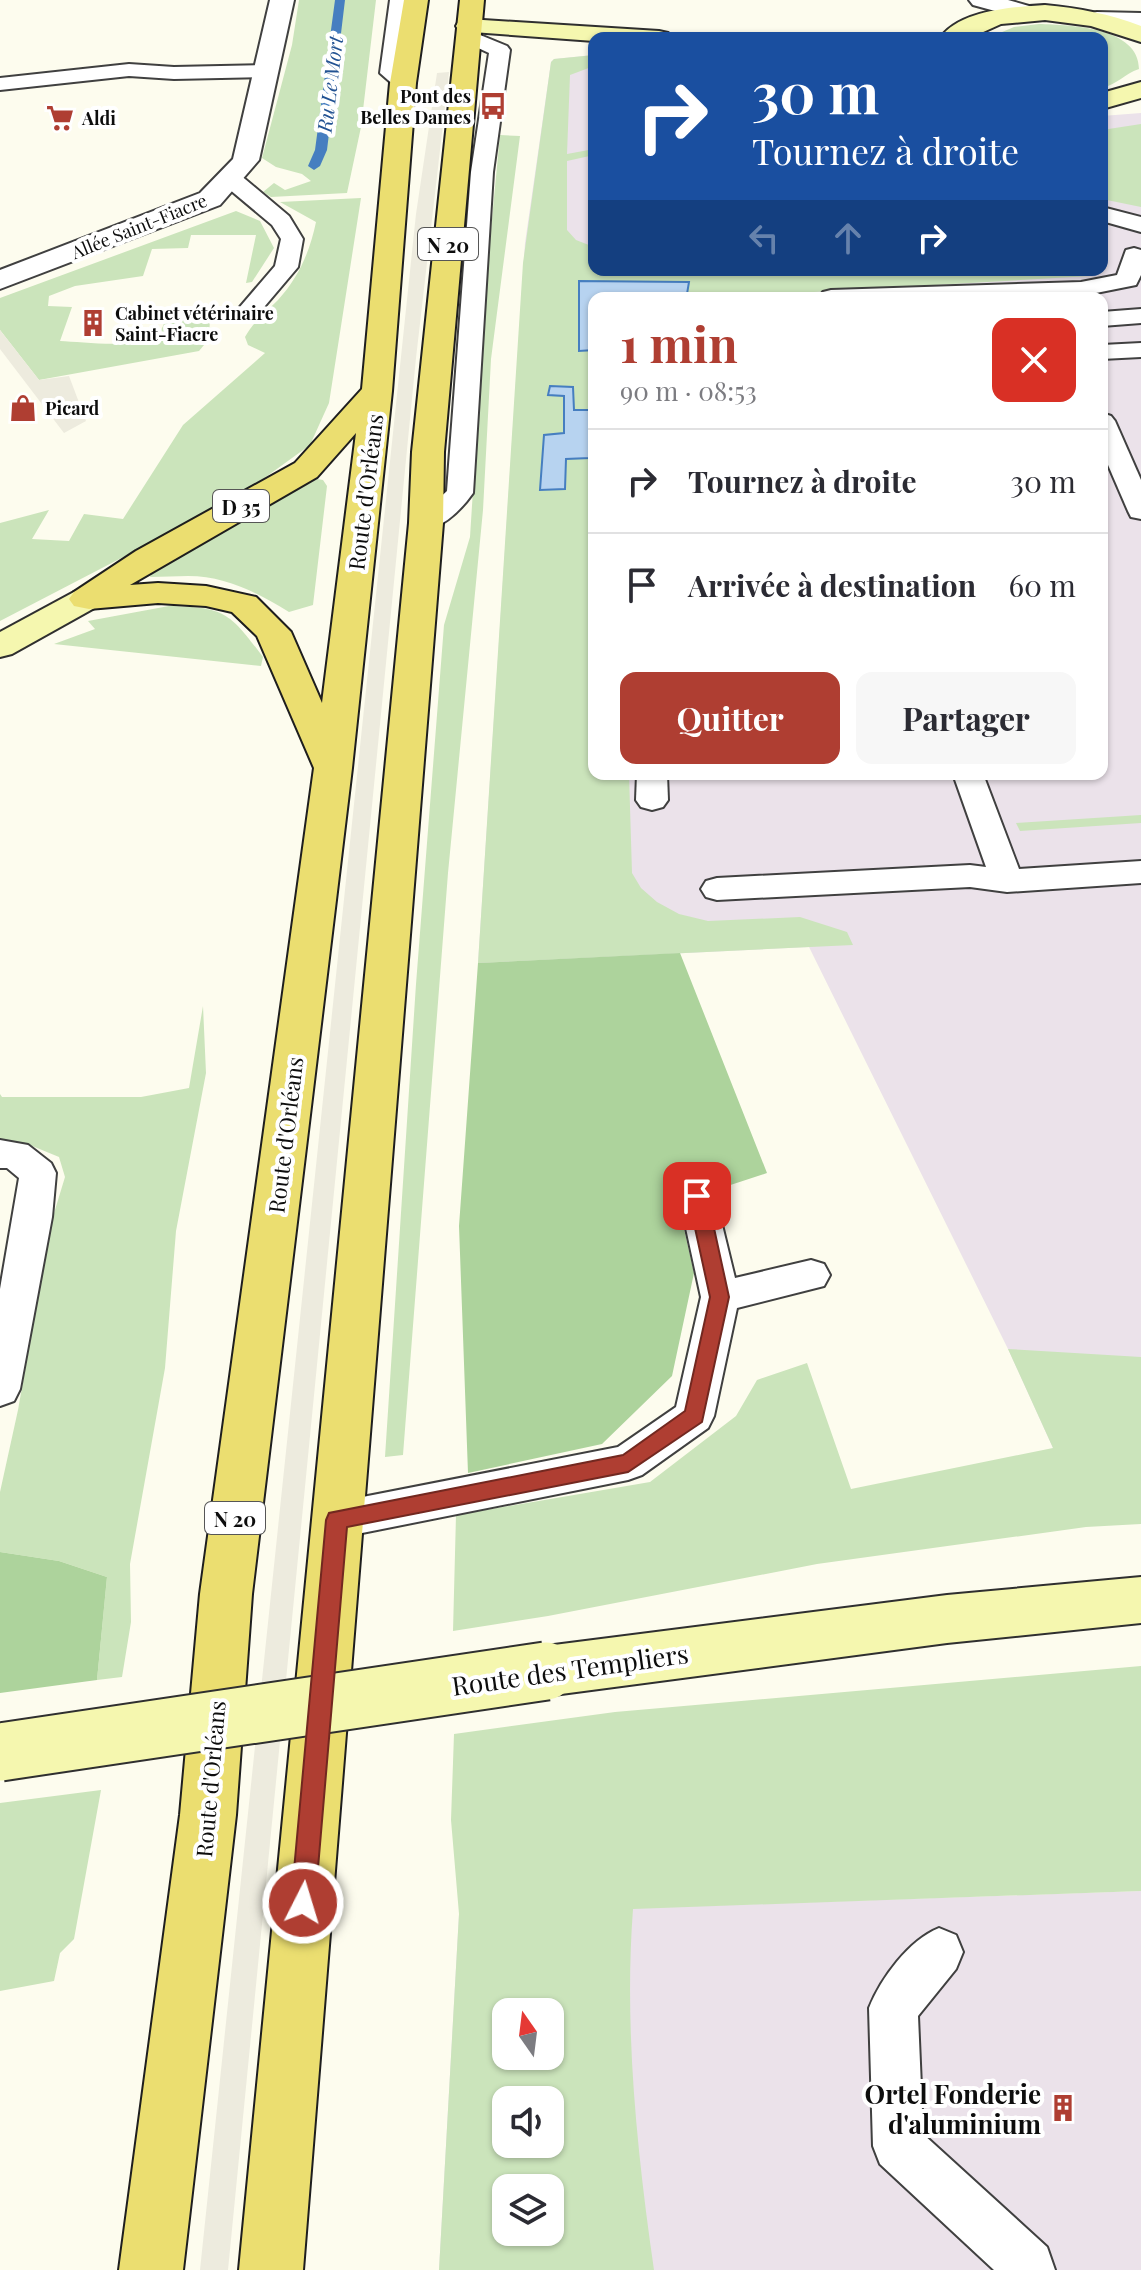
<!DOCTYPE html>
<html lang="fr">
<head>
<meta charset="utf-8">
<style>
  body { margin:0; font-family:"Playfair Display",serif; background:#f7f7f7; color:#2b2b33; height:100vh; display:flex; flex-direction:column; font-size:30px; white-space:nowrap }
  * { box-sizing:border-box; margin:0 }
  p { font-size:26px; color:#7c7c81 }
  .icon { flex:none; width:44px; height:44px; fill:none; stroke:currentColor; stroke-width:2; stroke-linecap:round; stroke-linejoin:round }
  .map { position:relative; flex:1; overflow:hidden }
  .details { position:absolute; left:588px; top:292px; width:520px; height:488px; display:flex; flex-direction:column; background:#fff; border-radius:16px; box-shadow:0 2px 6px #0004 }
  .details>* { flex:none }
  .banner { position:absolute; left:588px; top:32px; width:520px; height:244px; border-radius:16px; box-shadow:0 2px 6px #0004; background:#1a4fa0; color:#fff; overflow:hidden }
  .needle { width:52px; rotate:346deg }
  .tools { position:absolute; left:492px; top:1998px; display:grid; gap:16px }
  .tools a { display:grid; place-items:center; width:72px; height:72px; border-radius:16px; background:#fff; box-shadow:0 2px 6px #0004; font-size:40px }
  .pin { position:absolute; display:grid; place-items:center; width:68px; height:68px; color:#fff; margin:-34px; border-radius:16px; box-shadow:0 4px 12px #0006 }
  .me { position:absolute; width:88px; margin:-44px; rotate:5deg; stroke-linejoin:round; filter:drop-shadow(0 0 6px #0008) }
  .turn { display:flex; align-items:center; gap:28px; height:168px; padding:0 32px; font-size:36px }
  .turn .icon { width:104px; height:104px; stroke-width:2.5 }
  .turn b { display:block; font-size:56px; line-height:68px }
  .lanes { display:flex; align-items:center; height:76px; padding:0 32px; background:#0003; justify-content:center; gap:40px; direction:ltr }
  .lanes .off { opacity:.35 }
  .round { display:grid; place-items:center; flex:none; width:84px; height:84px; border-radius:16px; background:#f7f7f7 }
  .overview { display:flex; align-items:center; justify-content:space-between; height:136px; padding:0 32px }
  h1 { font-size:48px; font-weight:700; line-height:60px; color:#af3e32 }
  .primary-button { display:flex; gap:16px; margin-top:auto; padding:16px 32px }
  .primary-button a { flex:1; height:92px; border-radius:16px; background:#af3e32; color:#fff; font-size:32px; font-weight:700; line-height:92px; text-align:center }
  .primary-button a+a { background:#f7f7f7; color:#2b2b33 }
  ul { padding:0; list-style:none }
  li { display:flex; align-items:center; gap:24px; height:104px; padding:0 32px; border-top:2px solid #e1e1e2 }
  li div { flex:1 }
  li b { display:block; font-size:30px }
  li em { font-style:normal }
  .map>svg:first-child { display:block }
</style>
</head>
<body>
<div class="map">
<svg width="1141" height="2270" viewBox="0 0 1141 2270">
  <rect width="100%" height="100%" fill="#fdfcee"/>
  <g fill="#ebe2ea" fill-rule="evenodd">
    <path d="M594 55V270H1102V116L1141 113V1524L1053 1448 1008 1349 809 947 478 963 525 243 551 62 554 59ZM594 298H1102V774H594Z"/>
    <path d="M1141 1891V2270H439L459 1914ZM506 2012H550V2056H506ZM506 2100H550V2144H506ZM506 2188H550V2232H506Z"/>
  </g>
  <g fill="#cbe4bb" fill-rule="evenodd">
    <polygon points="299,0 376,0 361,127 347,193 271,197 263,192 274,183 285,190 311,181 302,174 276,167 262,158 292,45"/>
    <path d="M1039 24C1070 25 1139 27 1139 69 1124 74 1118 84 1102 88V38H988L1014 27Z"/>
    <path d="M594 55V66L570 75 567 154 594 149V155L567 161V230L576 240 594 247V270H1087L1090 276 709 298H672L687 294 579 282V351L594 350V774H629L632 873 641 888 657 902 679 914 708 921 800 917 847 932 853 945 478 963 523 263 551 62 554 59ZM564 395 574 411 590 458 566 459 541 490 544 435 564 434Z"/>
    <polygon points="1141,124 1141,207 1102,199 1102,130"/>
    <polygon points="500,135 520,136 491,359 483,510 448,873 403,1455 385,1457 416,984 444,625 470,537 487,271"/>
    <path d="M361 198 329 403 310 445 263 479 181 527 0 621V523L49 510 32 539 69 541 84 514 123 519 183 425 265 353 248 345 245 337C253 322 266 312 278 300 299 277 310 251 316 222L280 202Z"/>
    <path d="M236 211 260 221 274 248 252 282 246 283 256 235H191L188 248 152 249 143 276 75 286 49 296 48 306 72 307 60 341C83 342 137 349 156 336 164 330 166 316 169 307L210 318 209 339 199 351 39 380 0 330V298Z"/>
    <path d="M317 479 323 480 327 486 313 605 289 612C258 593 226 576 188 576 176 576 163 577 150 577L153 569Z"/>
    <path d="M169 606C225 607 230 613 263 657L261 666 54 644 95 629 88 621Z"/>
    <polygon points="1141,815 1141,823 1020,831 1016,823"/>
    <polygon points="203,1006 206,1073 176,1231 165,1368 130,1564 131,1622 122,1677 97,1680 107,1577 59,1561 0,1552 0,1492 18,1410 51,1223 65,1177 59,1157 25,1143 0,1141 0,1094 2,1097 141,1097 189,1088"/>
    <polygon points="1008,1349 1141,1357 1141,1524 1086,1527 817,1564 548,1616 453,1631 456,1515 650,1482 736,1416 757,1380 807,1363 851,1489 1053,1448"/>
    <path d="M1141 1666V1891L633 1909C624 2029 637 2151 654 2270H439L459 1914 451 1820 454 1734 615 1712ZM506 2012H550V2056H506ZM506 2100H550V2144H506ZM506 2188H550V2232H506Z"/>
    <polygon points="101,1790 74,1939 60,1953 54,1981 0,1991 0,1803"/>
  </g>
  <g fill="#add39c">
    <polygon points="680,953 767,1173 697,1196 681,1216 694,1273 672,1376 602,1444 468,1473 459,1226 478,963"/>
    <polygon points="0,1552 59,1561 107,1577 97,1680 0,1693"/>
  </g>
  <g fill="#edebde">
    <polygon points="449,72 416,358 228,2270 200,2270 416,214 437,73"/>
    <polygon points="0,330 39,380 69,376 86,421 64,433 0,349"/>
  </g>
  <g fill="#b7d3f0" stroke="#467ec0" stroke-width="2">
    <polygon points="579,281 689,282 687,294 672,298 594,298 594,350 579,351"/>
    <polygon points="550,386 573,387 574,410 589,410 590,458 566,459 565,489 540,490 544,435 564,433 564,396 548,395"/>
  </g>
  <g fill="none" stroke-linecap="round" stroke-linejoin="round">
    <polygon fill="#467ec0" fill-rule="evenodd" points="335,0 345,0 327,150 320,166 314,170 308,166 315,150"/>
    <g stroke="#404040" stroke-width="4">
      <g id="lane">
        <polygon points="390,0 410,0 400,71 413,83 403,89 396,87 380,73"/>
        <path d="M468 30 507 46 510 50 493 172 473 493C461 510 438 534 416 529L412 523 447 491 471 172 489 53 461 40 458 36 461 32Z"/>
        <polygon points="129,64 174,67 266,65 276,71 266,77 174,79 129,76 0,90 0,78"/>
        <polygon points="231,172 239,174 289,216 303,239 298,267 259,313 243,313 239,308 275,266 281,239 272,225 223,184 220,179 223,174"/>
        <polygon points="1102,207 1141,217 1141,232 1102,221"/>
        <polygon points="1134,248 1141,250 1141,275 1136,285 1081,296 819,297 823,292 831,290 1081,282 1117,275 1126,250"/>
        <polygon points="1141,309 1141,323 1102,326 1102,312"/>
        <polygon points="1141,343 1141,357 1102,359 1102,345"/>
        <polygon points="1102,413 1111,416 1115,421 1141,480 1141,519 1131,517 1128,511 1102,451"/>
        <polygon points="637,774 667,774 668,800 663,807 652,810 641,807 636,800"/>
        <polygon points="953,774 983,774 1019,869 1141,861 1141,883 1007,892 970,887 717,900 706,897 701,889 706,881 717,878 970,865 986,867"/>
        <polygon points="0,1140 28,1145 51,1163 56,1173 52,1217 20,1389 14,1401 0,1406 0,1289 19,1178 7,1168 0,1168"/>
        <polygon points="697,1182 710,1186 715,1196 735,1278 811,1260 824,1264 830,1275 824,1286 737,1308 714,1416 708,1428 642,1475 628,1480 337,1538 322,1533 316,1520 322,1507 337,1502 618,1447 676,1407 701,1297 679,1196 684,1186"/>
        <path d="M939 1928 956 1935 963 1952 956 1969 918 2016 923 2134 1047 2247 1055 2270H994L880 2164 873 2146 869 2008C881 1978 909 1940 939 1928Z"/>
      </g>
    </g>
    <g stroke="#404040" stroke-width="4">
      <g id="street">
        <polygon points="270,0 294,0 259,160 220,205 0,289 0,270 200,193 233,159"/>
        <polygon points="969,0 1008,0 1036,8 1040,13 1036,18 1028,20 973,5"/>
        <polygon points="1097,12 1141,13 1141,27 1088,24 1085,19 1088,14"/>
      </g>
    </g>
    <g stroke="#2f2f2f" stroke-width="4">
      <g id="secondary">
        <path d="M1045 5C1078 8 1110 14 1141 26V42L1091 26 1045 20 1001 24 970 38H940C960 10 1013 7 1045 5Z"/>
        <polygon points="468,19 659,31 668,33 671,38 594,38 594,41 459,31 456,26 459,21"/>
        <polygon points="1141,82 1141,98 1102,109 1102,93"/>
        <polygon points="86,589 98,592 103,599 98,606 12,654 0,657 0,632 74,592"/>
        <polygon points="1141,1577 1141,1623 947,1643 546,1696 527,1688 519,1671 527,1654 546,1646 947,1595"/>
      </g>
    </g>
    <g stroke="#1e1e1e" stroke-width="4">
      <g id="primary">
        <path d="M404 0H428L416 83 392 391 352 768 252 1594 236 1815 183 2270H119L180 1815 200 1594 314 768 257 636 232 612 206 606 158 603 89 609 74 606 69 599 74 592 136 551 295 463 362 389 390 83ZM356 433 322 703 291 632 256 597 206 586 158 583 130 585 317 477Z"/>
        <polygon points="460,0 484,0 444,452 443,523 303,2270 239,2270 409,523 412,452"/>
      </g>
    </g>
    <use href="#lane" fill="#fff" fill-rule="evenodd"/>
    <use href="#street" fill="#fff" fill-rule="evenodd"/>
    <use href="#secondary" fill="#f5f7af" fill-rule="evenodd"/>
    <use href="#primary" fill="#ebde70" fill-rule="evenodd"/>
    <g stroke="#2f2f2f" stroke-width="61" stroke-linecap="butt">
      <polyline id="secondary-bridge" points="0,1752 546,1671"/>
    </g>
    <use href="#secondary-bridge" stroke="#f5f7af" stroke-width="57"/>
  </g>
  <polygon fill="#af3e32" stroke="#722820" stroke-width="2" points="697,1189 707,1196 729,1297 702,1422 628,1472 347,1527 315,1903 312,1911 303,1914 295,1911 291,1903 326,1520 329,1513 623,1455 685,1411 710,1297 688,1196"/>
  <defs>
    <g id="bus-bare" transform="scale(2.16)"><path d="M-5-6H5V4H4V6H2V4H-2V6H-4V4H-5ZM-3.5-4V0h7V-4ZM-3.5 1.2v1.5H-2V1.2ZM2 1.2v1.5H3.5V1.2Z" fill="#af3e32" stroke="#fff" stroke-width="2.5" paint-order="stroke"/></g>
    <g id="supermarket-bare" transform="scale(2.16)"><path d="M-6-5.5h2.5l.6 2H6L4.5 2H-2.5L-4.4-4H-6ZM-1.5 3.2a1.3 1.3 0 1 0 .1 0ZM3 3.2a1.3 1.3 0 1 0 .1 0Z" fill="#af3e32" stroke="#fff" stroke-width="2.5" paint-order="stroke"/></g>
    <g id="building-bare" transform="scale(2.16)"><path d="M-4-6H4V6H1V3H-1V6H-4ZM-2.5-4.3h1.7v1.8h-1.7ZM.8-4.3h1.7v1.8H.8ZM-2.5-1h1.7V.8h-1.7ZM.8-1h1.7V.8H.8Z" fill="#af3e32" stroke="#fff" stroke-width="2.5" paint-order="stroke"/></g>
    <g id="shop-bare" transform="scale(2.16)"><path d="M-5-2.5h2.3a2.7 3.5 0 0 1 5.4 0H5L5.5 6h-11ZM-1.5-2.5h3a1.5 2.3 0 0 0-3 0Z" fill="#af3e32" stroke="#fff" stroke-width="2.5" paint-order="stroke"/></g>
  </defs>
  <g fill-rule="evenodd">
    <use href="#bus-bare" x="493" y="106"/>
    <use href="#supermarket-bare" x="60" y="118"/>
    <use href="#building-bare" x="93" y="323"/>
    <use href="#shop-bare" x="23" y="408"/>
    <use href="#building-bare" x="1063" y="2108"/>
  </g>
  <g text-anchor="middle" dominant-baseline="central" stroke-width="8" stroke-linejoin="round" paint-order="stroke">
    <g font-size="18" font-weight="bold" fill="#0d0d0d" stroke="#fff" text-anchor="start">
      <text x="471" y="96" text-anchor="end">Pont des<tspan x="471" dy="21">Belles Dames</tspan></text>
      <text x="82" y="118">Aldi</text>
      <text x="115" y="313">Cabinet vétérinaire<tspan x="115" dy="21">Saint-Fiacre</tspan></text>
      <text x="45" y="408">Picard</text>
    </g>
    <g font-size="18" fill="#0d0d0d" stroke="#fff">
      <text transform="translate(139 226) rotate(-22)">Allée Saint-Fiacre</text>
    </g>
    <g font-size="20" font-style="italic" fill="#225292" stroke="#fff">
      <text transform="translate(329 84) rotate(-83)">Ru Le Mort</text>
    </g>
    <g fill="#fff" stroke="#565656" stroke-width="2">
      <rect x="418" y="228" width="60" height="32" rx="6"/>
      <rect x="213" y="490" width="56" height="32" rx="6"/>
      <rect x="205" y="1502" width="60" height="32" rx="6"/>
    </g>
    <g font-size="20" font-weight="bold" fill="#0d0d0d">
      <text x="448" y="244">N 20</text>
      <text x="241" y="506">D 35</text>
      <text x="235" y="1518">N 20</text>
    </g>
    <g font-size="22" fill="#0d0d0d" stroke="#fff">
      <text transform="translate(365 492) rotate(-83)">Route d'Orléans</text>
      <text transform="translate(285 1135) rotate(-83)">Route d'Orléans</text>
      <text transform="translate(210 1779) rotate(-85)">Route d'Orléans</text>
    </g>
    <g font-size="26" fill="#0d0d0d" stroke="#fff">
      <text transform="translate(570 1669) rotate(-8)">Route des Templiers</text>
    </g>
    <g font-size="26" font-weight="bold" fill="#0d0d0d" stroke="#fff" text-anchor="end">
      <text x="1041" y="2093">Ortel Fonderie<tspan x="1041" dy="30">d'aluminium</tspan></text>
    </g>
  </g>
</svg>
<div class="tools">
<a><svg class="needle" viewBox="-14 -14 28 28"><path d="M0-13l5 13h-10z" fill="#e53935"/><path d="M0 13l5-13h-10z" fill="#7c7c81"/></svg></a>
<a><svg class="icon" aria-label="sound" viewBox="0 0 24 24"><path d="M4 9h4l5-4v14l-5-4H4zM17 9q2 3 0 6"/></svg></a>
<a><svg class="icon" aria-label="layers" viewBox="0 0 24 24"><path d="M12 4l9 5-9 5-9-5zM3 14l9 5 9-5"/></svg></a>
</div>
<div class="pin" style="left:697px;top:1196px;background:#d93025"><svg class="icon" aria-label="arrive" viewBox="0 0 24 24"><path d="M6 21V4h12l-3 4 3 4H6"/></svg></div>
<svg class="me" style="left:303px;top:1903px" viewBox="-20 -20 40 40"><circle r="17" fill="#af3e32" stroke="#fff" stroke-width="3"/><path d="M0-11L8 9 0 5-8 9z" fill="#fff"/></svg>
<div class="banner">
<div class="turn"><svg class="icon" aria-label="right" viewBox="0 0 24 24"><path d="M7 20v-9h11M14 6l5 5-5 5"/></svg><div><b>30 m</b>Tournez à droite</div></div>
<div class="lanes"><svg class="icon off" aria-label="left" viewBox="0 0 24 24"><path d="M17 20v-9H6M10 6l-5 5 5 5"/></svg><svg class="icon off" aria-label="ahead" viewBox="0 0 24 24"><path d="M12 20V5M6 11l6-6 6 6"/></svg><svg class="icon" aria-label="right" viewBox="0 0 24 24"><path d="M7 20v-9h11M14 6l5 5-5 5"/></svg></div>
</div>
<section class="details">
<div class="overview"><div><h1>1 min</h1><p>90 m · 08:53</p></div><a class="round" style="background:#d93025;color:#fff"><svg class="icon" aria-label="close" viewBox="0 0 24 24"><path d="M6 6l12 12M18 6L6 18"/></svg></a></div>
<ul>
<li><svg class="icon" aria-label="right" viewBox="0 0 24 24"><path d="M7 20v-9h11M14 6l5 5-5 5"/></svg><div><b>Tournez à droite</b></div><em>30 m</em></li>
<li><svg class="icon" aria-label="arrive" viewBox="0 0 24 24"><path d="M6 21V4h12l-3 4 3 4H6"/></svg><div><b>Arrivée à destination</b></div><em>60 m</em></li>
</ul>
<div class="primary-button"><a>Quitter</a><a>Partager</a></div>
</section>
</div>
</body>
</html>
